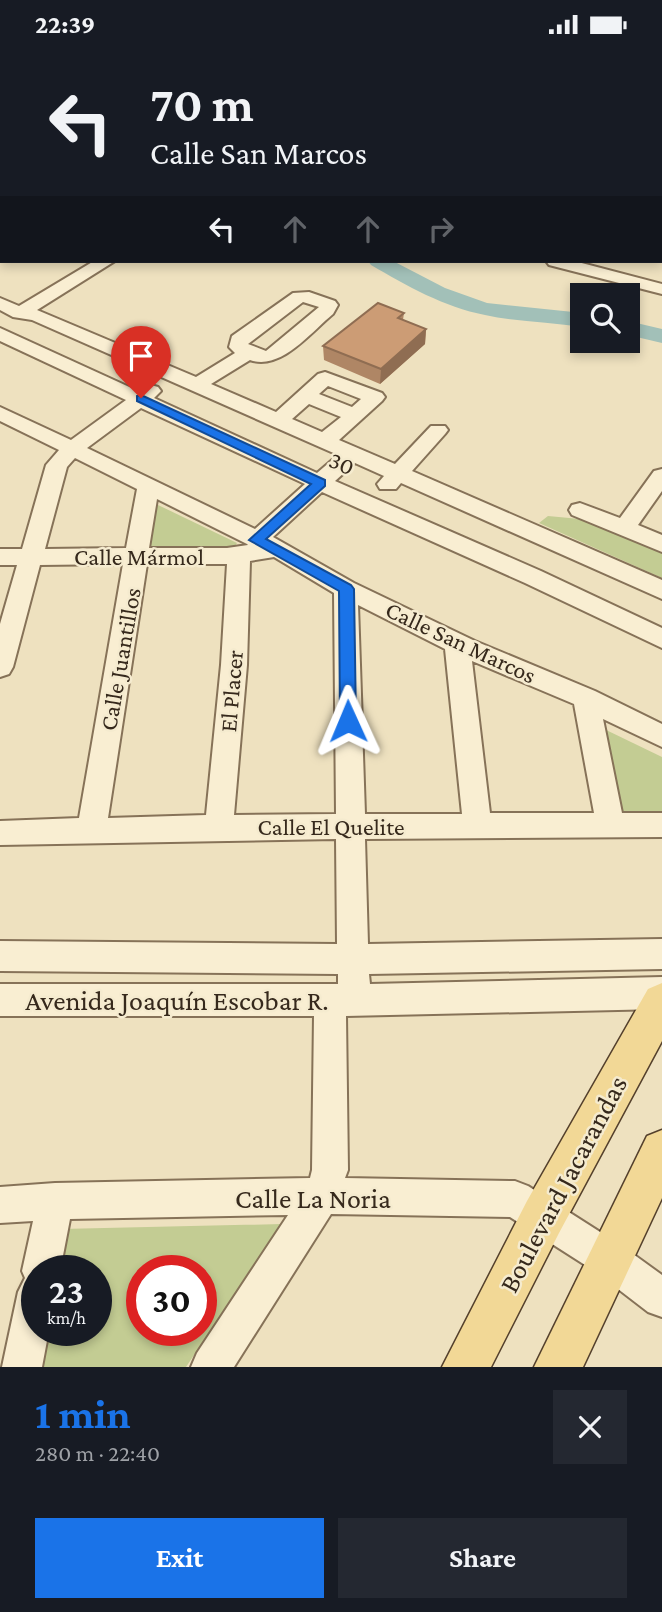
<!DOCTYPE html>
<html lang="en">
<head>
<meta charset="utf-8">
<style>
  body { margin:0; font-family:"Crimson Pro",serif; background:#242831; color:#f1f3f6; height:100vh; display:flex; flex-direction:column; font-size:26px; white-space:nowrap }
  * { box-sizing:border-box; margin:0 }
  p { font-size:23px; color:#9ea1a6 }
  .icon { flex:none; width:38px; height:38px; fill:none; stroke:currentColor; stroke-width:2; stroke-linecap:round; stroke-linejoin:round }
  .map { position:relative; height:1318px; overflow:hidden }
  .sheet { display:flex; flex-direction:column; background:#171b24; flex:1 }
  .sheet>* { flex:none }
  .hud { position:absolute; left:0px; top:0px; width:663px; height:214px; box-shadow:0 4px 10px #0003; background:#171b24; color:#f1f3f6; overflow:hidden }
  .tools { position:absolute; left:570px; top:234px; display:grid; gap:14px }
  .tools a { display:grid; place-items:center; width:70px; height:70px; border-radius:0px; background:#171b24; box-shadow:0 4px 10px #0003; font-size:35px }
  .speed { position:absolute; left:21px; top:1206px; display:flex; gap:14px; font-size:35px; font-weight:700; text-align:center }
  .speed>* { display:grid; place-content:center; width:91px; height:91px; border-radius:50%; background:#171b24; box-shadow:0 4px 10px #0003; line-height:1 }
  .speed small { font-size:18px; font-weight:400 }
  .speed .limit { border:10px solid #d22; background:#fff; color:#111 }
  .pin { position:absolute; display:grid; place-items:center; width:60px; height:60px; color:#fff; margin:-72px -30px; border-radius:50% 50% 50% 0; rotate:-45deg; box-shadow:0 0 7px #0007 }
  .pin .icon { rotate:45deg }
  .me { position:absolute; width:77px; margin:-38px; rotate:359deg; stroke-linejoin:round; filter:drop-shadow(0 0 5px #0008) }
  .turn { display:flex; align-items:center; gap:24px; height:147px; padding:0 35px; font-size:32px }
  .turn .icon { width:91px; height:91px; stroke-width:2.5 }
  .turn b { display:block; font-size:49px; line-height:60px }
  .lanes { display:flex; align-items:center; height:66px; padding:0 35px; background:#0003; justify-content:center; gap:35px; direction:ltr }
  .lanes .off { opacity:.35 }
  .round { display:grid; place-items:center; flex:none; width:74px; height:74px; border-radius:0px; background:#242831 }
  .summary { display:flex; align-items:center; justify-content:space-between; height:119px; padding:0 35px }
  h1 { font-size:42px; font-weight:700; line-height:52px; color:#1a73e8 }
  .cta { display:flex; gap:14px; margin-top:auto; padding:14px 35px }
  .cta a { flex:1; height:80px; border-radius:0px; background:#1a73e8; color:#fff; font-size:28px; font-weight:700; line-height:80px; text-align:center }
  .cta a+a { background:#242831; color:#f1f3f6 }
  .status { display:flex; justify-content:space-between; align-items:center; height:49px; padding:0 35px; background:#171b24; direction:ltr }
  .status svg { height:19px; fill:currentColor }
  .map>svg:first-child { display:block }
</style>
</head>
<body>
<div class="status"><b>22:39</b><svg viewBox="0 0 49 12"><path d="M0 12V9h3v3zM5 12V6h3v6zM10 12V3h3v9zM15 12V0h3v12zM26 1h20v11H26zM47 4h2v5h-2z"/></svg></div>
<div class="map">
<svg width="662" height="1318" viewBox="0 0 662 1318">
  <rect width="100%" height="100%" fill="#eee1bf"/>
  <g fill="#c3cc93" fill-rule="evenodd">
    <polygon points="156,455 237,494 231,503 150,503"/>
    <polygon points="548,467 580,470 662,501 662,529 539,474"/>
    <polygon points="602,679 662,708 662,766 620,766"/>
    <path d="M282 1175 186 1318H36L42 1281H96V1222L53 1221 61 1180ZM142 1222H201V1281H142Z"/>
  </g>
  <g fill="none" stroke-linecap="round" stroke-linejoin="round">
    <g fill="#a2c0b8" fill-rule="evenodd">
      <rect x="195" y="0" width="16" height="2"/>
      <rect x="0" y="121" width="2" height="10"/>
      <path d="M368 212H393L445 239 487 254 583 264V278C550 273 517 273 485 266 444 258 407 237 371 216Z"/>
      <polygon points="628,272 662,280 662,294 628,286"/>
    </g>
    <g stroke="#867258" stroke-width="4">
      <g id="minor">
        <polygon points="215,0 227,0 214,2"/>
        <rect x="286" y="0" width="12" height="2"/>
        <polygon points="319,0 335,0 318,2"/>
        <polygon points="422,0 438,0 421,2"/>
        <polygon points="452,0 468,0 451,2"/>
        <rect x="486" y="0" width="12" height="2"/>
        <polygon points="522,0 534,0 535,2 523,2"/>
        <polygon points="577,0 591,0 592,2 578,2"/>
        <polygon points="653,0 662,0 662,6 662,2"/>
        <path d="M94 212H115L37 261 196 328 235 304 229 298 232 287 293 244 309 243 335 252 338 256 333 265C311 283 281 322 250 311L211 335 276 363 318 325 325 323 382 344 385 348 382 352 339 391 395 415 431 377H445L448 381 445 385 412 422 662 531V550L401 434 396 440H380L377 435 384 427 355 414 335 432 541 522 662 579V599L525 534 322 443 273 488 354 534 475 592 595 642 662 675V698L603 670 622 764H662V788L365 790 368 895 662 890V920L369 925 370 935 662 928V960L346 967 348 1121 345 1129 515 1132 528 1137 622 1197 662 1226V1268L648 1263 596 1223 510 1168 331 1165 234 1318H191L197 1304 288 1166 70 1170 60 1222H37V1281H49L42 1318H2L18 1243 25 1229 22 1222 33 1172 0 1174V1138L55 1134 310 1129 312 1121 314 967H0V935H338V925L0 922V892L337 895 336 790 0 796V772L79 769 123 515 40 516 13 618 9 625 0 628V575L17 516H0V500H22L46 416 59 401 0 372V358L71 391 126 351 0 292V279L138 342 151 336 158 338 161 342 154 349 317 424 338 406 32 271 13 268 0 261V249L19 257ZM303 253 319 258 266 302 248 295ZM328 337 361 350 352 358 319 345ZM309 355 341 368 322 383 292 370ZM141 359 305 435 255 480 87 399ZM75 409 137 440 126 499 45 500 67 418ZM157 450 247 495 248 496 227 499H149ZM274 508 334 544 336 765 234 766 247 616 250 512ZM147 515H227L221 616 206 766 108 769ZM358 556 445 600 462 765H365ZM472 612 574 655 594 764H490Z"/>
        <polygon points="546,212 574,212 662,235 662,245 549,216"/>
        <polygon points="662,420 662,442 638,476 662,486 662,503 572,466 569,461 572,456 580,454 620,469 654,422"/>
      </g>
    </g>
    <g stroke="#54402c" stroke-width="3">
      <g id="major">
        <polygon points="662,934 662,992 559,1184 491,1318 442,1318 527,1152 648,940"/>
        <polygon points="662,1081 662,1149 583,1318 534,1318 647,1087"/>
      </g>
    </g>
    <use href="#minor" fill="#f9eed2" fill-rule="evenodd"/>
    <use href="#major" fill="#f2d896" fill-rule="evenodd"/>
  </g>
  <polygon fill="#af8665" points="404,264 403,271 426,280 425,295 380,335 324,311 323,297"/>
  <polygon fill="#8f6d52" points="426,280 425,295 380,335 381,320"/>
  <polygon fill="#cc9c75" stroke="#8f6d52" stroke-width="2" points="378,254 404,264 398,269 426,280 381,320 323,297"/>
  <polygon fill="#1a73e8" stroke="#114b97" stroke-width="2" points="141,346 325,431 325,437 266,490 351,536 354,540 356,672 353,677 348,679 340,672 339,542 249,491 311,435 137,352 137,347"/>
  <g text-anchor="middle" dominant-baseline="central" stroke-width="5" stroke-linejoin="round" paint-order="stroke">
    <g font-size="24" fill="#36291c" stroke="#f5ebcf">
      <text transform="translate(342 414) rotate(24)">30</text>
      <text x="139" y="507">Calle Mármol</text>
      <text transform="translate(461 593) rotate(25)">Calle San Marcos</text>
      <text transform="translate(120 610) rotate(-80)">Calle Juantillos</text>
      <text transform="translate(231 642) rotate(-85)">El Placer</text>
      <text x="331" y="777">Calle El Quelite</text>
    </g>
    <g font-size="28" fill="#36291c" stroke="#f5ebcf">
      <text x="177" y="951">Avenida Joaquín Escobar R.</text>
      <text transform="translate(563 1135) rotate(-62)">Boulevard Jacarandas</text>
      <text x="313" y="1149">Calle La Noria</text>
    </g>
  </g>
</svg>
<div class="tools">
<a><svg class="icon" aria-label="search" viewBox="0 0 24 24"><circle cx="10" cy="10" r="6"/><path d="M15 15l6 6"/></svg></a>
</div>
<div class="speed"><div>23<small>km/h</small></div><div class="limit">30</div></div>
<div class="pin" style="left:141px;top:349px;background:#d93025"><svg class="icon" aria-label="arrive" viewBox="0 0 24 24"><path d="M6 21V4h12l-3 4 3 4H6"/></svg></div>
<svg class="me" style="left:348px;top:672px" viewBox="-20 -20 40 40"><path d="M0-17L14 15 0 8-14 15z" fill="#1a73e8" stroke="#fff" stroke-width="4"/></svg>
<div class="hud">
<div class="turn"><svg class="icon" aria-label="left" viewBox="0 0 24 24"><path d="M17 20v-9H6M10 6l-5 5 5 5"/></svg><div><b>70 m</b>Calle San Marcos</div></div>
<div class="lanes"><svg class="icon" aria-label="left" viewBox="0 0 24 24"><path d="M17 20v-9H6M10 6l-5 5 5 5"/></svg><svg class="icon off" aria-label="ahead" viewBox="0 0 24 24"><path d="M12 20V5M6 11l6-6 6 6"/></svg><svg class="icon off" aria-label="ahead" viewBox="0 0 24 24"><path d="M12 20V5M6 11l6-6 6 6"/></svg><svg class="icon off" aria-label="right" viewBox="0 0 24 24"><path d="M7 20v-9h11M14 6l5 5-5 5"/></svg></div>
</div>
</div>
<section class="sheet">
<div class="summary"><div><h1>1 min</h1><p>280 m · 22:40</p></div><a class="round"><svg class="icon" aria-label="close" viewBox="0 0 24 24"><path d="M6 6l12 12M18 6L6 18"/></svg></a></div>
<div class="cta"><a>Exit</a><a>Share</a></div>
</section>
</body>
</html>
